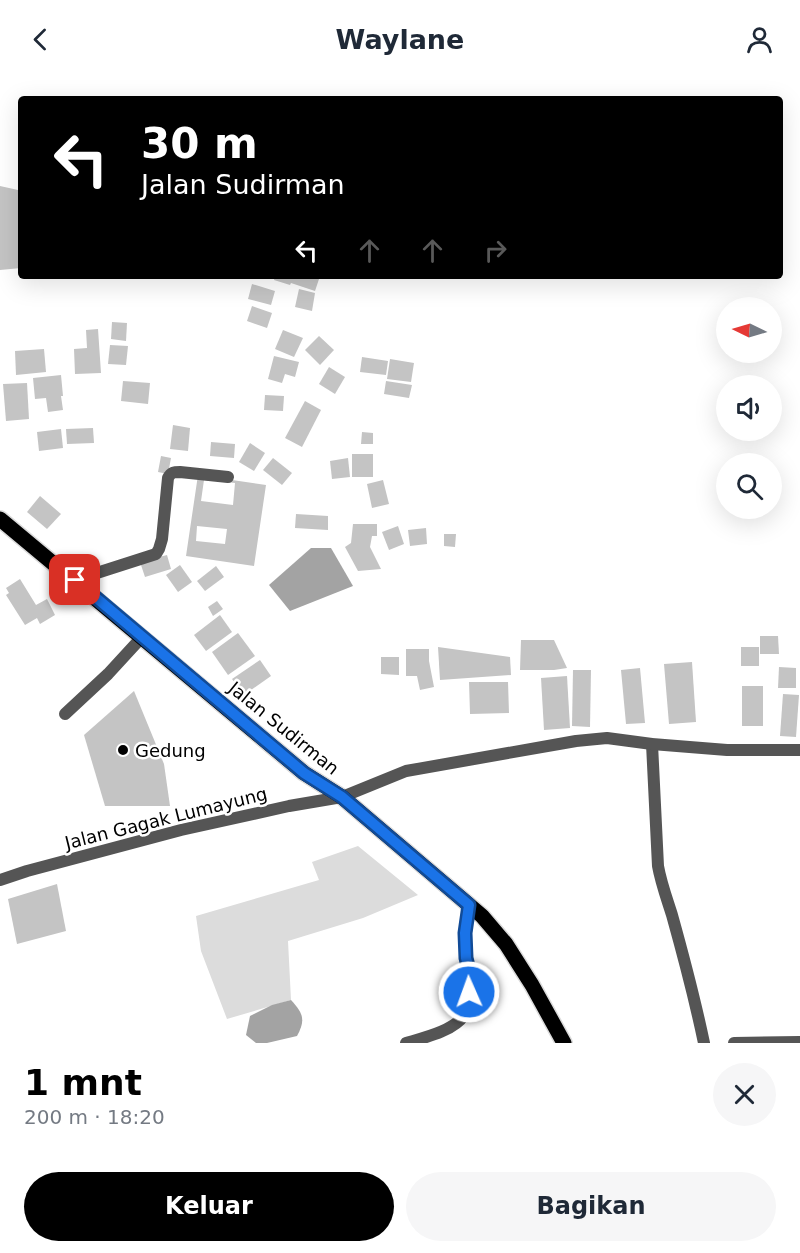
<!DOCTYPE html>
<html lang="id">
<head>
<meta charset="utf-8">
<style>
  body { margin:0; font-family:"DejaVu Sans",sans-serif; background:#f6f6f7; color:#1f2937; height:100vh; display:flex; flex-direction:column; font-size:22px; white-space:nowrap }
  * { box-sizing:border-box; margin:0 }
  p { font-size:20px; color:#747a83 }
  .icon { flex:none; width:33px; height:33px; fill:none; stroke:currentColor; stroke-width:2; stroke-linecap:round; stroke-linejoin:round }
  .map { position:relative; height:965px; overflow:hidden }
  .side { display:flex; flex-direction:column; background:#fff; flex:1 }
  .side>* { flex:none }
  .banner { position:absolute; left:18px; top:18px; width:765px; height:183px; border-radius:6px; box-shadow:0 6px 24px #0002; background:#000; color:#fff; overflow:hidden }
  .needle { width:39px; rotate:275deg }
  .fabs { position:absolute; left:716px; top:219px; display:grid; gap:12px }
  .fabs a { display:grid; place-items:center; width:66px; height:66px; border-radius:50%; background:#fff; box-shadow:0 6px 24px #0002; font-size:30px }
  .pin { position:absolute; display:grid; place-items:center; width:51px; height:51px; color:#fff; margin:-26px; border-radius:12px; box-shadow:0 3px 9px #0006 }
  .me { position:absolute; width:66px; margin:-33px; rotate:358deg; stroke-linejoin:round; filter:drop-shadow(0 0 4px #0008) }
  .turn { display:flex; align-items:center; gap:21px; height:126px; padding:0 24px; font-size:27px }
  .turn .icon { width:78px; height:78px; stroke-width:2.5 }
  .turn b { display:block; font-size:42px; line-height:51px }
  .lanes { display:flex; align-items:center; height:57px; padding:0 24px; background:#0003; justify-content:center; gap:30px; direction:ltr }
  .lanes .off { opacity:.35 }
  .round { display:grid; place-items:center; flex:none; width:63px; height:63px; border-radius:32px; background:#f6f6f7 }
  .head { display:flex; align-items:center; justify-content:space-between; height:102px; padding:0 24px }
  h1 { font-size:36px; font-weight:800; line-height:45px; color:#000 }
  .action { display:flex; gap:12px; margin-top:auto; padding:12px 24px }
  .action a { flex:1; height:69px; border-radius:36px; background:#000; color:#fff; font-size:24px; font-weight:800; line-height:69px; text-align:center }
  .action a+a { background:#f6f6f7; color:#1f2937 }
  header { display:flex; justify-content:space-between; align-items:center; height:78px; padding:0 24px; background:#fff; font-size:27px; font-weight:800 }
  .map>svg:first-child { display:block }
</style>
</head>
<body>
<header><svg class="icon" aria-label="back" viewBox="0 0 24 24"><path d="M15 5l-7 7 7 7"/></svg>Waylane<svg class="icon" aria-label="person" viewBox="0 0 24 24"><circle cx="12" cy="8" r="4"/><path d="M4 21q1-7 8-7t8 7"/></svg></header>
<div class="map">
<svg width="800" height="965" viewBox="0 0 800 965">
  <rect width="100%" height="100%" fill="#fff"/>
  <polygon fill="#dcdcdc" points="358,768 418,817 363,840 288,863 291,922 227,941 201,873 196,838 319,802 312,784"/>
  <g fill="#a3a3a3">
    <polygon points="311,470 331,470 353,508 290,533 269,507"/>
    <path d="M291 922C303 935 306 942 297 958L267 965H256L246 957 250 938 272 927Z"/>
  </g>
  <g fill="#c4c4c4" fill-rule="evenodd">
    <polygon points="0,108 18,112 21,139 21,190 0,192"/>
    <polygon points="275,198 320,198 315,213 291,205 290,207 274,202"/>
    <polygon points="252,206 275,213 271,227 248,221"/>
    <polygon points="299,211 315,215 312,233 295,229"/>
    <polygon points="252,228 272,235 267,250 247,243"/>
    <polygon points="112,244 127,245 126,263 111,261"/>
    <polygon points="98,251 101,295 75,296 74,271 87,270 86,252"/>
    <polygon points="283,252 303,260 294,279 275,271"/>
    <polygon points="319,258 334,272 320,287 305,272"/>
    <polygon points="110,267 128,268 126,287 108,286"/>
    <polygon points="44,271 46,294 16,297 15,273"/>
    <polygon points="274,278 299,284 295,299 285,296 282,305 268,301"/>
    <polygon points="362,279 388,283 386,297 360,294"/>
    <polygon points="390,281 414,285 411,304 387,301"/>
    <polygon points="329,289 345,299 335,316 319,306"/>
    <polygon points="61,297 63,318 61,318 63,332 48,334 46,320 35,321 33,300"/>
    <polygon points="123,303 150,305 148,326 121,323"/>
    <polygon points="386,303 412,307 409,320 384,316"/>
    <polygon points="27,305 29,341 6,343 3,306"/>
    <polygon points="265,317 284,318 283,333 264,332"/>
    <polygon points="305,323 321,332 302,369 285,360"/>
    <polygon points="173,347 190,350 188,373 170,371"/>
    <polygon points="93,350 94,365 67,366 66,351"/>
    <polygon points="61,351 63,370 39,373 37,354"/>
    <polygon points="362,354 373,355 373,366 361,366"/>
    <polygon points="211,364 235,366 234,380 210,378"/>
    <polygon points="250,365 265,375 254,393 239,384"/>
    <rect x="352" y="376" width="21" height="23"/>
    <polygon points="161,378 171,380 168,396 158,394"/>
    <polygon points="273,380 292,395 282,407 263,392"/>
    <polygon points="348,380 350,399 332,401 330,383"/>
    <path d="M198 397 266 407 254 488 186 478ZM204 402 235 405 233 427 201 423ZM197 448 227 451 225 466 196 463Z"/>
    <polygon points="383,402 389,426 372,430 367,406"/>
    <polygon points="40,418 61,436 47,451 27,434"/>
    <polygon points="296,436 328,438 328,452 295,450"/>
    <polygon points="353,446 377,446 377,458 372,458 370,469 381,491 358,493 345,469 351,465"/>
    <polygon points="398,448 404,466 389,472 382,454"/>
    <polygon points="426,450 427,466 410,468 408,452"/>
    <polygon points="444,456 456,456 455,469 444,468"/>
    <polygon points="167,477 171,491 145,499 140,484"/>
    <polygon points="180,487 192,504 178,514 166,497"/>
    <polygon points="216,488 224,499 205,513 197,503"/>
    <polygon points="20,501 36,527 47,521 55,537 40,546 37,540 25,547 6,517 9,515 6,510"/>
    <polygon points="217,523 223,531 213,538 208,529"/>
    <polygon points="220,537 232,554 206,573 194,557"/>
    <polygon points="238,555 255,578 228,597 212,574"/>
    <polygon points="760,558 778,558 779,576 760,576"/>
    <polygon points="521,562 554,562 567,590 554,592 520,592"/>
    <polygon points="438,569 510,579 511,597 440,602"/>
    <rect x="741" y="569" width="18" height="19"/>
    <polygon points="406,571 429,571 429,583 434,609 420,612 417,598 406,598"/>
    <polygon points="381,579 399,579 399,597 381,596"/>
    <polygon points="260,582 271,598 244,617 232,601"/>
    <polygon points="692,584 696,644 669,646 664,586"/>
    <polygon points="779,589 796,590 796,610 778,610"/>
    <polygon points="640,590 645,645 626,646 621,592"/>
    <polygon points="573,592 591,592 590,649 572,648"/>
    <polygon points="567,598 570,650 544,652 541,600"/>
    <polygon points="469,604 508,604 509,635 470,636"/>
    <rect x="742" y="608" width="21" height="40"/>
    <polygon points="134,613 164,686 170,728 105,728 84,657"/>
    <polygon points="783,616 799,617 796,659 780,658"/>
    <polygon points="57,806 66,853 17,866 8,821"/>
  </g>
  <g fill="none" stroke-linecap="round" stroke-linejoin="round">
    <g stroke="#dbdbdb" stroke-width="18">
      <polyline id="primary" points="0,441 304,695 342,719 482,838 506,866 532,907 564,965"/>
    </g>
    <g stroke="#555" stroke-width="12">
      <path d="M75 502 156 476 159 471 162 461 168 400C171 394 174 394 180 394L228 399"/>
      <polyline points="65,636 108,596 142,559"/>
      <path d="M652 666 658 788C661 805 667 821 672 837 684 880 695 922 704 965"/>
      <polyline points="0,802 27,793 181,752 289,728 342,719 406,693 576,663 607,660 652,666 727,672 800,672"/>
      <path d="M406 965C423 960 454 953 464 937 476 917 464 878 466 855 466 845 468 836 469 827"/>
      <polyline points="734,965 800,964"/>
    </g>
    <use href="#primary" stroke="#000" stroke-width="15"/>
  </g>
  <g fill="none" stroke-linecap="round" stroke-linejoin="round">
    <g stroke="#114b97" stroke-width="15">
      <polyline id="route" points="75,502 304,695 342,719 469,827 465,855 466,880 469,892 469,914"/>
    </g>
    <use href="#route" stroke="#1a73e8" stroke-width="10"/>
  </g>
  <circle fill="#000" stroke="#fff" stroke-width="2" cx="123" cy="672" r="6"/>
  <g text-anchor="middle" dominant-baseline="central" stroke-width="5" stroke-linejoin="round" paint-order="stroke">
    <g font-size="18" fill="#000" stroke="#fff">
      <text transform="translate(284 650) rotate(39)">Jalan Sudirman</text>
      <text transform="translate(166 740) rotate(-14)">Jalan Gagak Lumayung</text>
    </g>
    <g font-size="18" fill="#000" stroke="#fff" text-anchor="start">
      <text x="135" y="672">Gedung</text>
    </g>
  </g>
</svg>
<div class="fabs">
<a><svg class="needle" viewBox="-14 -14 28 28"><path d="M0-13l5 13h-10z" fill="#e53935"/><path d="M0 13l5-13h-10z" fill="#747a83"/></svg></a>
<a><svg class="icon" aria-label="sound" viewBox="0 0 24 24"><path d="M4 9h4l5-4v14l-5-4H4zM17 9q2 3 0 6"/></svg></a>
<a><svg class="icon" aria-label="search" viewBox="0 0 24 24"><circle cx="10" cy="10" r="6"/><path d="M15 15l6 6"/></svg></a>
</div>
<div class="pin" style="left:75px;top:502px;background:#d93025"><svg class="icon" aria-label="arrive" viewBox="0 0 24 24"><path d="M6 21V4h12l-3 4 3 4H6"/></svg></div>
<svg class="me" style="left:469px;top:914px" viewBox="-20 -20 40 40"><circle r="17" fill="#1a73e8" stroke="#fff" stroke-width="3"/><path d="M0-11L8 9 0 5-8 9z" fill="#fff"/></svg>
<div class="banner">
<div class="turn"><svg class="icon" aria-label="left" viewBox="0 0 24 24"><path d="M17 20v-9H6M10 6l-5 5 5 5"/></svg><div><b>30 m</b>Jalan Sudirman</div></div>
<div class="lanes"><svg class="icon" aria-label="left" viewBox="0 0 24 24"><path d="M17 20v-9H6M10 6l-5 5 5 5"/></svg><svg class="icon off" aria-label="ahead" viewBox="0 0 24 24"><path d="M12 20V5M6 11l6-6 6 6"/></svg><svg class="icon off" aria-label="ahead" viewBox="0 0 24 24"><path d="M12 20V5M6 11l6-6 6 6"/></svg><svg class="icon off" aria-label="right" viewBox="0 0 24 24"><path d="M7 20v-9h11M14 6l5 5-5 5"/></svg></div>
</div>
</div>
<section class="side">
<div class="head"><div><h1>1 mnt</h1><p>200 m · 18:20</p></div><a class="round"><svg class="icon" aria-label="close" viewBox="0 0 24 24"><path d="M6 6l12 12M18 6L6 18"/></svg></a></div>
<div class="action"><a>Keluar</a><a>Bagikan</a></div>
</section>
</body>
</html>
